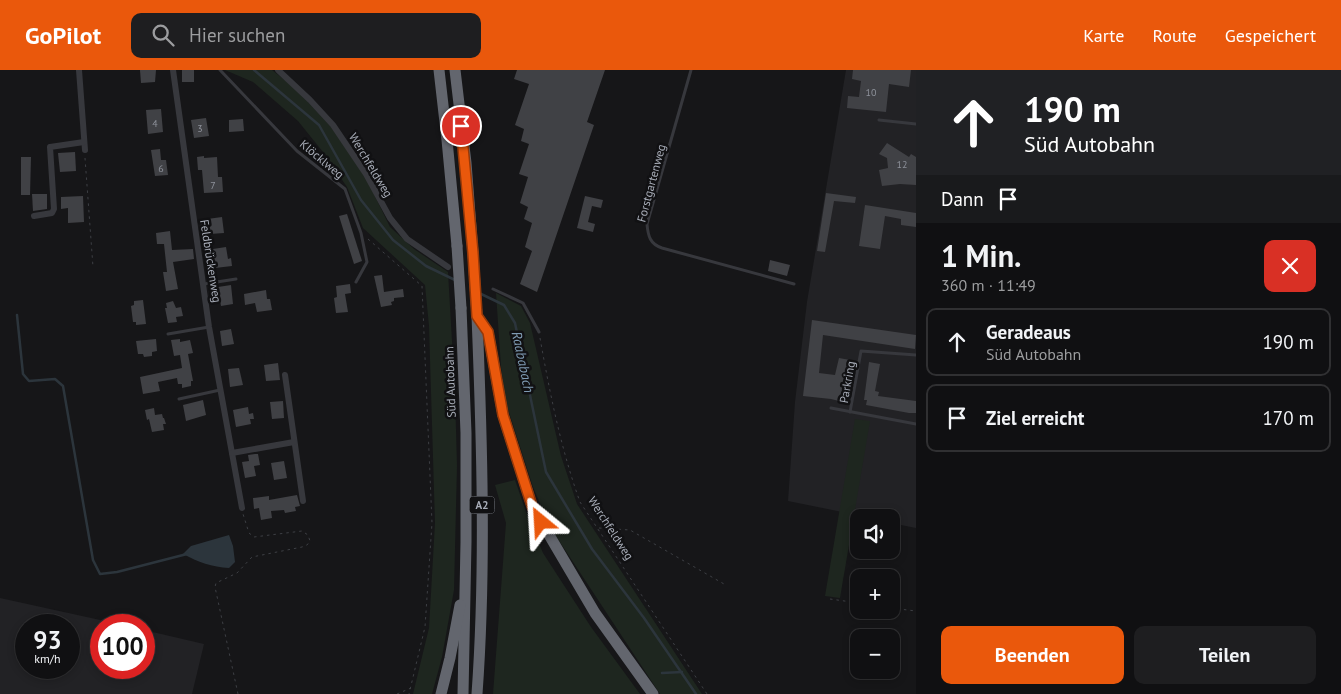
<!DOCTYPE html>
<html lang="de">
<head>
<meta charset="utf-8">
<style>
  body { margin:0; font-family:"PT Sans",sans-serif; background:#1e1e20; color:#f1f3f6; height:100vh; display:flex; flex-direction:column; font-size:19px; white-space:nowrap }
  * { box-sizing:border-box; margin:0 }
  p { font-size:16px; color:#9c9d9f }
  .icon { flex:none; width:28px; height:28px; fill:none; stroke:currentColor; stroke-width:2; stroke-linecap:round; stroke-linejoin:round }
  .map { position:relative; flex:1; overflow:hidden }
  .details { display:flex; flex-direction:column; background:#101012; width:425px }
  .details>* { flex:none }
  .top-card { background:#202124; color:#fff; overflow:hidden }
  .buttons { position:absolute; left:850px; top:439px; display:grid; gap:10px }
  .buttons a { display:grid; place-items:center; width:50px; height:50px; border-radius:10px; background:#101012; box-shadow:0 2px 8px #0003,0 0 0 1px #303032; font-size:25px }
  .speed { position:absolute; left:15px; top:544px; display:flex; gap:10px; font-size:25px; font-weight:700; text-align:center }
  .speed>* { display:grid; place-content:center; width:65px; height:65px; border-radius:50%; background:#101012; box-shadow:0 2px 8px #0003,0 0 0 1px #303032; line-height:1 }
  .speed small { font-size:12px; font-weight:400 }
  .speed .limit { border:8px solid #d22; background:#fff; color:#111 }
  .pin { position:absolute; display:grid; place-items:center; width:42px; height:42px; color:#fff; margin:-21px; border:2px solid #fff; border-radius:50%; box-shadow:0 1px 5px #0007 }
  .me { position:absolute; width:55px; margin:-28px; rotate:333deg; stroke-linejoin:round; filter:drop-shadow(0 0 4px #0008) }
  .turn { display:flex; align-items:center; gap:18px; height:105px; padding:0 25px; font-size:22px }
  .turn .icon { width:65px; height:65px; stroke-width:2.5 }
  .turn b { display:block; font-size:35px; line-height:42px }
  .then { display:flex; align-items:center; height:48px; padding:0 25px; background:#0003; gap:10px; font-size:19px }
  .round { display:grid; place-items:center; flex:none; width:52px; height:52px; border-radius:10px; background:#1e1e20 }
  .headline { display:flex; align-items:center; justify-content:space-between; height:85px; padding:0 25px }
  h1 { font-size:30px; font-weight:700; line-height:38px }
  .cta { display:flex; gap:10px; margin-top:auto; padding:10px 25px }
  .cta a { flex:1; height:58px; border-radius:10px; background:#ea580c; color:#fff; font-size:20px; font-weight:700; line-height:58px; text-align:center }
  .cta a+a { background:#1e1e20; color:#f1f3f6 }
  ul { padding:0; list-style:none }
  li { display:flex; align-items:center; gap:15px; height:68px; margin:0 10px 8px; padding:0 15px; border:2px solid #303032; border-radius:10px }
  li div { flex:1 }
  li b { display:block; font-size:19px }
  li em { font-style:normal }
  header { display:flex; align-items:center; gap:30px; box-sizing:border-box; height:70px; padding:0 25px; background:#ea580c; color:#fff }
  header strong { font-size:24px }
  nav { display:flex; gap:28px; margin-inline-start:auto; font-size:18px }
  .search { width:350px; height:45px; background:#1e1e20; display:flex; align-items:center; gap:12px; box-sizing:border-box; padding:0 18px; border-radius:10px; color:#9c9d9f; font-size:19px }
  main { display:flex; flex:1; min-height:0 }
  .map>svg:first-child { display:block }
</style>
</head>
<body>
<header>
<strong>GoPilot</strong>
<div class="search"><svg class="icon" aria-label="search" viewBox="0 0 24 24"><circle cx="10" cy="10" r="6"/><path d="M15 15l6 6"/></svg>Hier suchen</div>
<nav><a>Karte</a><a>Route</a><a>Gespeichert</a></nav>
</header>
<main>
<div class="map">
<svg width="916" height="624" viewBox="0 0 916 624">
  <rect width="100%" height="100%" fill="#161618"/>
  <g fill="#222225" fill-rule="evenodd">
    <polygon points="846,0 916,0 916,458 891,453 891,448 867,447 788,431 795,332 807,232"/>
    <path d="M0 528 123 555H101V598H144V560L204 574 192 624H0ZM26 555H69V598H26Z"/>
  </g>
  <g fill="#1e261f">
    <polygon points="225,0 272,0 286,11 308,32 331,57 366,108 390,157 414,179 448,202 455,323 457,396 454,520 442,587 432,624 413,624 429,558 435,453 429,256 425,215 363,158 347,117 323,82 298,51 253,12"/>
    <polygon points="496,223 521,236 530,253 561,386 577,434 702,624 660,624 550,457 533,417 505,330 501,297"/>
    <polygon points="855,349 870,351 840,528 825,526"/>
    <polygon points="515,410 526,442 543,483 591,557 640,624 493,624 506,453 495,415"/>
  </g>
  <path fill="#2c353c" d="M229 465 233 476 235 492 229 498C212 497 198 492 183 484L191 476Z"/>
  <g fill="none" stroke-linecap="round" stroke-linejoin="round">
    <g stroke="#2c353c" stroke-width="2.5">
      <polyline points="254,0 319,55 361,130 393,170 426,196 455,210"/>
      <polyline points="479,223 504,235 515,253 546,402 592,479 644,548 696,624"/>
      <polyline points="17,245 23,304 29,311 55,309 63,316 93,490 100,504 117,502 187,484"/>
      <polyline points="662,603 682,602"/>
    </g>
  </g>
  <g fill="#404145">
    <polygon points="140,0 156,0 155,12 141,13"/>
    <rect x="182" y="0" width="12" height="12"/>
    <polygon points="517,0 605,0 587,52 594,55 537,222 520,214 532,181 525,177 532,153 524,149 528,137 520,133 528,107 519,104 529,74 521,71 524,59 515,55 529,14 514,9"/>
    <polygon points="853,0 911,0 909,17 889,14 886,42 847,38 848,26 859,27 861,11 852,9"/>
    <polygon points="161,39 163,62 148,64 146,40"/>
    <polygon points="206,48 209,66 194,68 191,50"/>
    <polygon points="243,49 244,61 229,62 229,50"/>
    <polygon points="887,73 909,87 911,84 916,87 916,115 900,114 882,116 879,100 888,98 887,88 879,84"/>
    <polygon points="160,79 161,90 166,90 168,105 155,106 151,80"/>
    <polygon points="75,82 76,101 60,102 58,83"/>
    <polygon points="204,86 204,88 217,87 218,107 222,107 223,122 204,123 202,100 198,100 197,87"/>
    <polygon points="21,87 31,87 30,125 21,125"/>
    <polygon points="826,123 856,127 855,133 834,131 825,182 817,181"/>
    <polygon points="32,124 47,124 47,139 33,141"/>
    <polygon points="83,126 84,152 68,153 68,138 61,139 61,127"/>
    <polygon points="585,126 603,130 601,138 592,136 588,152 595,154 593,162 577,158"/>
    <polygon points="865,135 916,143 916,157 901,155 901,149 885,146 880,179 859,176"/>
    <polygon points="347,144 362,191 354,194 339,146"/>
    <polygon points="222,147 224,163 210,164 209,158 201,159 200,150"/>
    <polygon points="170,161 172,180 193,179 194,189 173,192 178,219 166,221 163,202 167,202 164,174 157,174 156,163"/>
    <polygon points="226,177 228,189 231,188 232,196 215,198 213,179"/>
    <polygon points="770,190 790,195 787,206 768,201"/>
    <polygon points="382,205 384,222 403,219 404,227 394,228 394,231 391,232 392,235 381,237 374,206"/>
    <polygon points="350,214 351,223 345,224 348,242 336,243 334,228 337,227 336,216"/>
    <polygon points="231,215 233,234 221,236 220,230 212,232 210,222 218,220 218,217"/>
    <polygon points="266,220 267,229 270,229 272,240 257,242 255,233 245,235 244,224"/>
    <polygon points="143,230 146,254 136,255 136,252 133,252 131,236 134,235 134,231"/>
    <polygon points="173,231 176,238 181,237 183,246 176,247 177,252 168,253 165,238 167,238 166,233"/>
    <polygon points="812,250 916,265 915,279 823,265 819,303 835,305 839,288 850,290 844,323 849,324 847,333 831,329 803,326"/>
    <polygon points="231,259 234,274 222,276 220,261"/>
    <polygon points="156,269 157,281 152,282 152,286 144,287 143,284 138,284 136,271"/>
    <polygon points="180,269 180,272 190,270 193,283 188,284 193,311 191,311 191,316 182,318 182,314 178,314 177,308 158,312 160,321 143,324 140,307 182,298 180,285 174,286 171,270"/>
    <polygon points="869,292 880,294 875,321 879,322 878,326 916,331 916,343 909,343 866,335 867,330 864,330"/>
    <polygon points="278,293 280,310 266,311 264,295"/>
    <polygon points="239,298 243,315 230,317 228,299"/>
    <polygon points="203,330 206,345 186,351 183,335"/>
    <polygon points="283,331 284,348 272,349 270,332"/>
    <polygon points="248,337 249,344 253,343 254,349 250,349 251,354 236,357 233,340"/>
    <polygon points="154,338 155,345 162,344 163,348 164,348 166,354 163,354 164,360 152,362 149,349 147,350 145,340"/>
    <polygon points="255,384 258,384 260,395 254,396 256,406 245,408 242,392 249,391 248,385"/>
    <polygon points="284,391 287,408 274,410 271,393"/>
    <polygon points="297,425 300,436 295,437 296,441 285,443 284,440 271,441 272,448 261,450 259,438 254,439 253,428 269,426 269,430"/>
  </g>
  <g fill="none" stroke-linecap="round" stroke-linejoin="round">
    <g stroke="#3d3f44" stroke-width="1" stroke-dasharray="2.5 4" stroke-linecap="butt">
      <polyline points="85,88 93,197"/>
      <polyline points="368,169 422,216 432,453 425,557 409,624"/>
      <path d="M540 268C550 324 561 379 580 432L707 624"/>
      <polyline points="599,458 630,460 724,514"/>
      <polyline points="830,529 859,533"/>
      <polyline points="891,538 916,541"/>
      <polyline points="238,624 215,517 216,513 237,503 252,487 302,477 307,475 310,471 308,465 302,461 254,467 249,463 243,444"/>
      <polyline points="397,624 411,618"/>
    </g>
    <g stroke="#37383d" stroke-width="3">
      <polyline points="220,0 297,81 345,119 361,163 367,192 356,212"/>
      <path d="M691 0 647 154C648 166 650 174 662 178L794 214"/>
      <polyline points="879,50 916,54"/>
      <polyline points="204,214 236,209"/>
      <polyline points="493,219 523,233 539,262"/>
      <polyline points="168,264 209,257"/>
      <polyline points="179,329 220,320"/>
      <polyline points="831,338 916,354"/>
      <polyline points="850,342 861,281 916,285"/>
    </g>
    <g stroke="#37383d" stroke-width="6">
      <polyline points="79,0 85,80"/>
      <polyline points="173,0 209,257 242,438"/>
      <polyline points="278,0 310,30 333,55 366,104 390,148 407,169 448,197"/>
      <polyline points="34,146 52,143 54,139 50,77 84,72"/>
      <polyline points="285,305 303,431"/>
      <polyline points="232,383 294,372"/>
    </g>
    <g stroke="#63666e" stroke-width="11">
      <polyline points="439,0 447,70 457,176"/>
      <polyline points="455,0 466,93 473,183"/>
      <polyline points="461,238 466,363 466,472 463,624"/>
      <polyline points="477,246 488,262 503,345 532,436 595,543 653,624"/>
      <path d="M477 246C482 371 486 499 477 624"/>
      <polyline points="441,624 450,588 460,535"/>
    </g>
    <g stroke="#63666e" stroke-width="11">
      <polyline points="457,176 461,238"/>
      <polyline points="473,183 477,246"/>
    </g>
  </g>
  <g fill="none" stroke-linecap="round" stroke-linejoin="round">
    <g stroke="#983908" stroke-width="12">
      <polyline id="route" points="461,56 473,183 477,246 488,262 503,345 532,436 541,452"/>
    </g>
    <use href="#route" stroke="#ea580c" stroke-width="9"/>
  </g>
  <g text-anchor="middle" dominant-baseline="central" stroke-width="5" stroke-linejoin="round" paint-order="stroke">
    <g font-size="10" fill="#8e929b">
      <text x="871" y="22">10</text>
      <text x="155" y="53">4</text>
      <text x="200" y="58">3</text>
      <text x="902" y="94">12</text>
      <text x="161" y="98">6</text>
      <text x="213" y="115">7</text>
    </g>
    <rect fill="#111113" stroke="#7b7e86" stroke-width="1" x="469.5" y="426.5" width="25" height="17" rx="4"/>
    <g font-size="11" font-weight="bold" fill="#a8adb8">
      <text x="482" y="435">A2</text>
    </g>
    <g font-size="12" fill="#a8adb8" stroke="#111113">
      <text transform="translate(322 89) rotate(40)">Klöcklweg</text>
      <text transform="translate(371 95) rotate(59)">Werchfeldweg</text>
      <text transform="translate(651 113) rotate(-75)">Forstgartenweg</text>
      <text transform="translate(211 191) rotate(81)">Feldbrückenweg</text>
      <text transform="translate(450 312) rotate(-92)">Süd Autobahn</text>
      <text transform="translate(847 312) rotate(-80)">Parkring</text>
      <text transform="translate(611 458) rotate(57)">Werchfeldweg</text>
    </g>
    <g font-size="14" font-style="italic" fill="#7f9bb3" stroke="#111113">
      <text transform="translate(523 292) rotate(78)">Raababach</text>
    </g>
  </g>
</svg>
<div class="buttons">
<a><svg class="icon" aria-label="sound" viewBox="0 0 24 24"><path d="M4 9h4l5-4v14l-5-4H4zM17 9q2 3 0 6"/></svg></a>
<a>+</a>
<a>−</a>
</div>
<div class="speed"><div>93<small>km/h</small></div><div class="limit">100</div></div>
<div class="pin" style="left:461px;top:56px;background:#d93025"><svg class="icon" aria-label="arrive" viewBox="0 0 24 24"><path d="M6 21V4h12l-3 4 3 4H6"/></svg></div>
<svg class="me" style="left:541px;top:452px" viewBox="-20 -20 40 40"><path d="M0-17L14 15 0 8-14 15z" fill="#ea580c" stroke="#fff" stroke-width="4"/></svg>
</div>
<section class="details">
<div class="top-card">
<div class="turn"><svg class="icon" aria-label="ahead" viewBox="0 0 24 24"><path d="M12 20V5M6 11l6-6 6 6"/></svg><div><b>190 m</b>Süd Autobahn</div></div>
<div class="then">Dann<svg class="icon" aria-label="arrive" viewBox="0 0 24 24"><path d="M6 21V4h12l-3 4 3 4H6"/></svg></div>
</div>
<div class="headline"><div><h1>1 Min.</h1><p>360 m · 11:49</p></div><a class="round" style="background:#d93025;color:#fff"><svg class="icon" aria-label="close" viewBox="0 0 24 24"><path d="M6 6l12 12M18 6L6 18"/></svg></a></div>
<ul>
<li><svg class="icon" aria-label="ahead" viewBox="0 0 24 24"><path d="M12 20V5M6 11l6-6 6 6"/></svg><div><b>Geradeaus</b><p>Süd Autobahn</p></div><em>190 m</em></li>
<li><svg class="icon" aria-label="arrive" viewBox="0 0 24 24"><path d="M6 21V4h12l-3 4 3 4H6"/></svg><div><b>Ziel erreicht</b></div><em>170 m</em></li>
</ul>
<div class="cta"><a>Beenden</a><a>Teilen</a></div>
</section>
</main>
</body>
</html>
